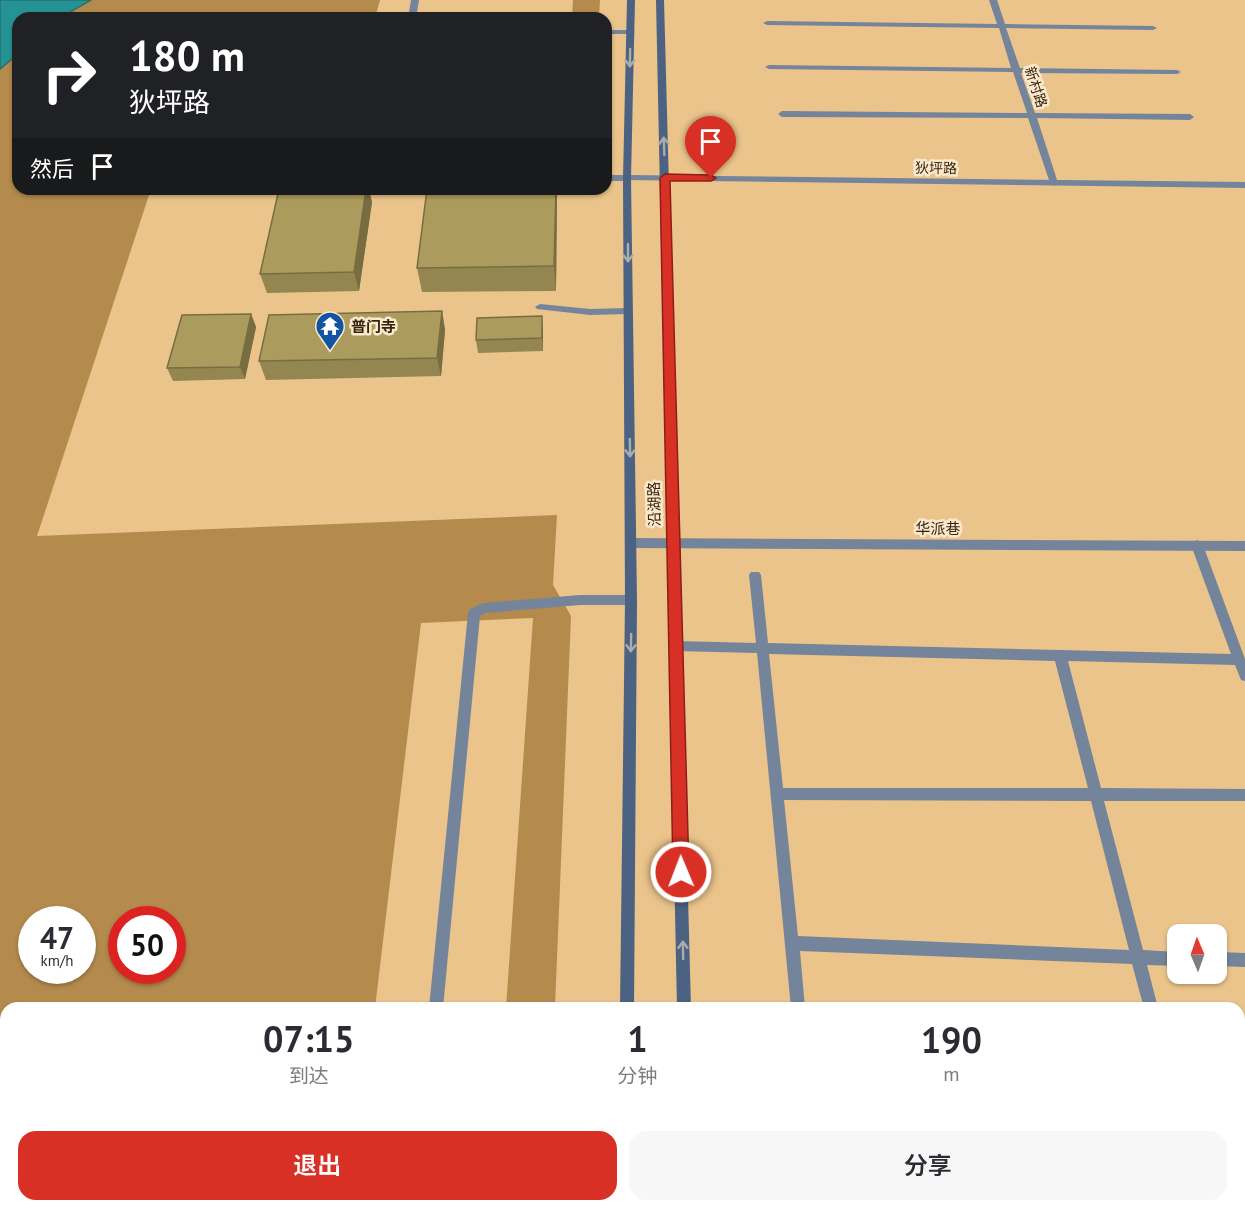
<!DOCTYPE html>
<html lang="zh">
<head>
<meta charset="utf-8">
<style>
  body { margin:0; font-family:"PT Sans","Noto Sans SC",sans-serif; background:#f7f7f7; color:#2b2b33; height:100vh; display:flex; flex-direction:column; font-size:22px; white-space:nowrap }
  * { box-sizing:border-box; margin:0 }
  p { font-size:20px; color:#7c7c81 }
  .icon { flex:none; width:33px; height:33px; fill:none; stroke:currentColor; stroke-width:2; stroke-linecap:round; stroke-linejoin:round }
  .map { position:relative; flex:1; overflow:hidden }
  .side { position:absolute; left:0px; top:1002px; width:1245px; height:210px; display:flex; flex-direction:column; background:#fff; border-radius:18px 18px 0 0; box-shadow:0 2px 4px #0004 }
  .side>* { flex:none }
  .top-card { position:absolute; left:12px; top:12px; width:600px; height:183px; border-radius:18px; box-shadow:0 2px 4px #0004; background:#202124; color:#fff; overflow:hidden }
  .needle { width:39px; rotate:358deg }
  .tools { position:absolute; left:1167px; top:924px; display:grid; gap:12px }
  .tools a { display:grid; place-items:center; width:60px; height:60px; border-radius:12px; background:#fff; box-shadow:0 2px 4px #0004; font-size:30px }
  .speed { position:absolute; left:18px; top:906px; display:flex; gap:12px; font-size:30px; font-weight:700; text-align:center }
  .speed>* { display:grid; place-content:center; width:78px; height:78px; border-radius:50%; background:#fff; box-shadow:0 2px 4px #0004; line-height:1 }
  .speed small { font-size:15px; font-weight:400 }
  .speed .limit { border:9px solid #d22; background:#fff; color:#111 }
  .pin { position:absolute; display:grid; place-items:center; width:51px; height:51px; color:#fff; margin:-62px -26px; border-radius:50% 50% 50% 0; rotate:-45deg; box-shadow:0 0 6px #0007 }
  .pin .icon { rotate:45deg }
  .me { position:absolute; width:66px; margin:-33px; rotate:359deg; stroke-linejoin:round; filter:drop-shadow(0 0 4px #0008) }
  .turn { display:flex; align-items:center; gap:21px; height:126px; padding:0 18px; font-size:27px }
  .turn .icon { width:78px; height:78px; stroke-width:2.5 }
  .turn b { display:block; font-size:42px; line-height:51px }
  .then { display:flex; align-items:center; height:57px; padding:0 18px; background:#0003; gap:12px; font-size:22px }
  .eta { display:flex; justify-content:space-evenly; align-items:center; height:102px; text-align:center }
  .eta b { font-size:36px; font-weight:600; line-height:42px }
  .action { display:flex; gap:12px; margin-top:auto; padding:12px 18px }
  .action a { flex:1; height:69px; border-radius:18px; background:#d93025; color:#fff; font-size:24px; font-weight:600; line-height:69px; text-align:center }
  .action a+a { background:#f7f7f7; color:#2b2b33 }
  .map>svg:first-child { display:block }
</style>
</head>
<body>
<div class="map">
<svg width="1245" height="1212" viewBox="0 0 1245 1212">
  <rect width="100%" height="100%" fill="#eac48b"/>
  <g fill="#b48b4d" fill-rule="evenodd">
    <polygon points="91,0 380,0 375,18 60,18"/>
    <polygon points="573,0 600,0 599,18 572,18"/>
    <path d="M18 54V189H151L37 536 557 515 553 585 571 616 555 1008H506L533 618 421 623 375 1008H6V1206H351L350 1212H0V69ZM32 920H82V970H32ZM122 920H172V970H122Z"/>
  </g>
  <polygon fill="#259395" stroke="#29726c" stroke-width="1.5" points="0,0 91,0 60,18 18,18 18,54 0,69"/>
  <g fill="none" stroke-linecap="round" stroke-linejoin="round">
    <g fill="#74849a" fill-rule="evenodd">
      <polygon points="411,0 419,0 416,18 408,18"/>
      <polygon points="606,30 631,30 635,32 631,34 606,34"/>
      <polygon points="606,175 627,175 631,178 627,181 606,181"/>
      <polygon points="540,304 590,309 628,308 633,311 628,314 590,315 537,309 535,307"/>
      <polygon points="631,538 1245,541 1245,551 631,548 627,546 625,543 627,540"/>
      <polygon points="580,595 631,595 635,596 637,600 635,604 631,605 580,605 485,613 480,616 443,1008 429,1008 468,613 470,609 483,603"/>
      <rect x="409" y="1206" width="16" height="6"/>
    </g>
    <g fill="#74849a" fill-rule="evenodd">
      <polygon points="989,0 997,0 1005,24 1153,26 1157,28 1153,30 1006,28 1020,68 1177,70 1181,72 1177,74 1021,73 1035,113 1190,114 1194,117 1190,120 1037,118 1058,183 1054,186 1050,183 1028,118 782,117 778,114 782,111 1027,113 1013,72 769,69 765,67 769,65 1011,68 999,28 767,25 763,23 767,21 997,24"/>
      <path d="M1197 540 1201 542 1203 545 1245 659V681L1241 680 1235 665 1068 661 1101 788 1245 789V801H1104L1143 950 1178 952V966L1147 965 1158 1008H1144L1132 964 800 951 805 1008H791L757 653 675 651 671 650 669 646 671 642 675 641 756 643 749 575 751 572H759L761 575 768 643 1231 654 1191 545 1193 542ZM769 654 1055 661 1088 788H783ZM784 800 1091 801 1129 950 798 936Z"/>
      <polygon points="1216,952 1245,953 1245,967 1216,966"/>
      <polygon points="1245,1124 1245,1140 1239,1141 1239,1125"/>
      <rect x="808" y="1206" width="16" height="6"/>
    </g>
    <polygon fill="#74849a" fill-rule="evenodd" points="627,175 1245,182 1245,188 624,180 623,178"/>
    <g fill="#4b6282" fill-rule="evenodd">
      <polygon points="627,0 635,0 631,178 637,600 634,1008 620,1008 625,600 623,178"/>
      <polygon points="656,0 664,0 691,1008 677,1008"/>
      <rect x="617" y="1206" width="16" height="6"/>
      <rect x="681" y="1206" width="16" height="6"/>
    </g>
  </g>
  <g fill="#938650">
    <polygon points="557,194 556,291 422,292 417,268"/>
    <polygon points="372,202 359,291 267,293 260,274"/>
    <polygon points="442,311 445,330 441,376 266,380 259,361"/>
    <polygon points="251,314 256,327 245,379 173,381 167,368"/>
    <polygon points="543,329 543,351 478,353 476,340"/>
  </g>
  <g fill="#786d41">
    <polygon points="366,189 369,189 372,202 359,291 354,272"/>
    <polygon points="556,189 557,189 557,194 556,291 554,266"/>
    <polygon points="442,311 445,330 441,376 437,358"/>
    <polygon points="251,314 256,327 245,379 240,367"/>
    <polygon points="542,316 543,329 543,351 542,338"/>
  </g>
  <g fill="#ab9c5d" stroke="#786d41" stroke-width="1.5">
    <polygon points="279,189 366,189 354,272 260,274"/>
    <polygon points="427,189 556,189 554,266 417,268"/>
    <polygon points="442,311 437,358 259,361 269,315"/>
    <polygon points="251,314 240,367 167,368 182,315"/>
    <polygon points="542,316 542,338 476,340 477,318"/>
  </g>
  <defs><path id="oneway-shaft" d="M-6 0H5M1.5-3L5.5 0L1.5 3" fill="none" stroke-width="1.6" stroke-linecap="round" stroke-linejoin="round" transform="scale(1.5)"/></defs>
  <g stroke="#acacab">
    <use href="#oneway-shaft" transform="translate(630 58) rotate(91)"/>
    <use href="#oneway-shaft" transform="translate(664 146) rotate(-92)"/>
    <use href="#oneway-shaft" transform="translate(628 253) rotate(90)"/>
    <use href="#oneway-shaft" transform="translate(630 448) rotate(89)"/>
    <use href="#oneway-shaft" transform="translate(631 643) rotate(91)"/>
    <use href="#oneway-shaft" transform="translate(683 950) rotate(-91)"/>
  </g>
  <polygon fill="#d93025" stroke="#8d1f18" stroke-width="1.5" points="665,174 711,175 716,178 711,181 670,181 689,872 686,878 681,880 675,878 673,872 660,178"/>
  <defs>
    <g id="temple-pin" transform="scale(1.5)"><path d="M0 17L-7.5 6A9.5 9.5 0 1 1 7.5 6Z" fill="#1253a3" stroke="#fce8cc"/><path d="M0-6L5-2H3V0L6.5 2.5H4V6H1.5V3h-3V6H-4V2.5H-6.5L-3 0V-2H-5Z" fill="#fff"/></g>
  </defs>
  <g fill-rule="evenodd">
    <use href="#temple-pin" x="330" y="326"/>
  </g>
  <g text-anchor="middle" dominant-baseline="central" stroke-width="5" stroke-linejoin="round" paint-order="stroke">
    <g font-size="14" fill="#33240c" stroke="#fce8cc">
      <text transform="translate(1036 87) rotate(72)">新村路</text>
      <text transform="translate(936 168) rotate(1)">狄坪路</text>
    </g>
    <g font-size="15" font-weight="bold" fill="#33240c" stroke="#fce8cc" text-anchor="start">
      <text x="351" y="326">普门寺</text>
    </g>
    <g font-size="15" fill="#33240c" stroke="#fce8cc">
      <text transform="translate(654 504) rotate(-91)">沿湖路</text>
      <text x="938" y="528">华派巷</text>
    </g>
  </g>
</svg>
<div class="tools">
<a><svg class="needle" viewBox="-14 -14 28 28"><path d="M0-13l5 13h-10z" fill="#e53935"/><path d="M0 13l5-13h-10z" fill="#7c7c81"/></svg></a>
</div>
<div class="speed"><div>47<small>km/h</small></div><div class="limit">50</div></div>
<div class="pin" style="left:711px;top:178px;background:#d93025"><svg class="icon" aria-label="arrive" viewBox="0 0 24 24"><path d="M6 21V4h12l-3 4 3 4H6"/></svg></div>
<svg class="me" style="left:681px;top:872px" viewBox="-20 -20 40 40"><circle r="17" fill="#d93025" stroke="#fff" stroke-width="3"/><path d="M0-11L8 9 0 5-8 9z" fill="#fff"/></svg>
<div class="top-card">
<div class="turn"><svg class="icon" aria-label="right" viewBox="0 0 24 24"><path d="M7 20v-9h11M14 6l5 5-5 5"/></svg><div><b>180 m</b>狄坪路</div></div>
<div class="then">然后<svg class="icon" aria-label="arrive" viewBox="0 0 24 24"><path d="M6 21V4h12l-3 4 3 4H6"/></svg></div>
</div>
<section class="side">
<div class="eta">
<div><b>07:15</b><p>到达</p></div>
<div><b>1</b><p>分钟</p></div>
<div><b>190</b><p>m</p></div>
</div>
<div class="action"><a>退出</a><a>分享</a></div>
</section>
</div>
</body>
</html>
